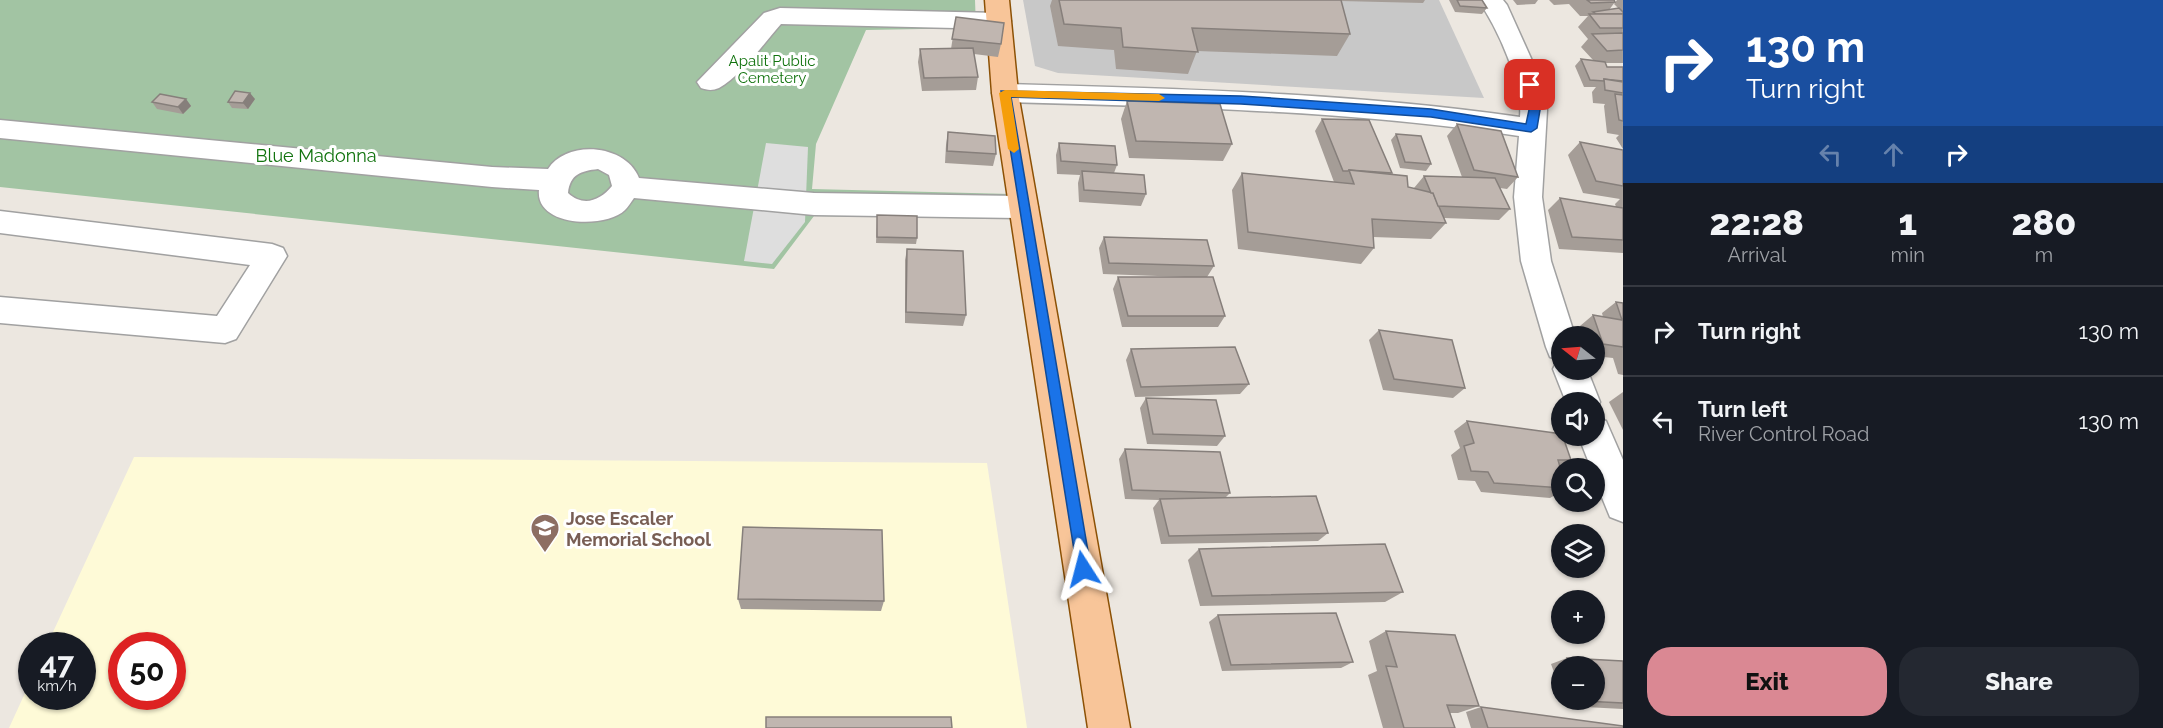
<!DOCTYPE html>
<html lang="en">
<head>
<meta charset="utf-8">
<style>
  body { margin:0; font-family:Raleway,sans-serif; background:#242831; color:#f1f3f6; height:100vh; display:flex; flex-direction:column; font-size:22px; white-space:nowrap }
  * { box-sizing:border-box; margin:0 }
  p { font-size:20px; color:#9ea1a6 }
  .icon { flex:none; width:33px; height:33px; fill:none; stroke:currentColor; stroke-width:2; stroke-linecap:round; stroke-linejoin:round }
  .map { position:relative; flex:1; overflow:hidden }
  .panel { display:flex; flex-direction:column; background:#171b24; width:540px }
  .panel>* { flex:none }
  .top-card { background:#1a4fa0; color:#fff; overflow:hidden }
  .needle { width:39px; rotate:287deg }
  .fabs { position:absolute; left:1551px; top:326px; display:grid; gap:12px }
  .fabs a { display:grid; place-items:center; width:54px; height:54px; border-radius:50%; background:#171b24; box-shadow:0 2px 4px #0004; font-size:30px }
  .speed { position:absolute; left:18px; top:632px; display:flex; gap:12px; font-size:30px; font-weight:700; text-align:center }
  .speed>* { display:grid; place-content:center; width:78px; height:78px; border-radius:50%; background:#171b24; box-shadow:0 2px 4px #0004; line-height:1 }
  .speed small { font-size:15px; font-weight:400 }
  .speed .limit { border:9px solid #d22; background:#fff; color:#111 }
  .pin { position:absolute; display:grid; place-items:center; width:51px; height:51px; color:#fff; margin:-26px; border-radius:12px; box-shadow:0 3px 9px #0006 }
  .me { position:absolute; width:66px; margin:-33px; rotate:351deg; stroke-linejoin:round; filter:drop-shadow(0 0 4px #0008) }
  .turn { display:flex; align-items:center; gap:21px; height:126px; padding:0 24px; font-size:27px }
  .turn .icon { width:78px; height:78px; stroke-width:2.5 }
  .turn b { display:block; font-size:42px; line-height:51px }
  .lanes { display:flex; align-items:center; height:57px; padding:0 24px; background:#0003; justify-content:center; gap:30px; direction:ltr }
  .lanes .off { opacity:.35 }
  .eta { display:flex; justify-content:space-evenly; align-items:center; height:102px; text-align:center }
  .eta b { font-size:36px; font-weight:800; line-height:42px }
  .button { display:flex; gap:12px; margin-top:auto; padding:12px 24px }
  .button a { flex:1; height:69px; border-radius:24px; background:#da8893; color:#111; font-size:24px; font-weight:800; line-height:69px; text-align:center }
  .button a+a { background:#242831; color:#f1f3f6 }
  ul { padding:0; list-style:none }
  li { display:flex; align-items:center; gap:18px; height:90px; padding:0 24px; border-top:2px solid #363941 }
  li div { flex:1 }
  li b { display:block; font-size:22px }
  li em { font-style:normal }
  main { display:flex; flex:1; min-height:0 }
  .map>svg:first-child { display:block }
</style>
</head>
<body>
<main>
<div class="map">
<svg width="1623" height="728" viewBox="0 0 1623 728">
  <rect width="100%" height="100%" fill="#ece7e0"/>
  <path fill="#fefad7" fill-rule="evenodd" d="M134 457 987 463 1027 728H9L31 680 32 696H82V645H47ZM122 645H172V696H122Z"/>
  <polygon fill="#c8c8c8" points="1023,0 1439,0 1484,98 1058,73 1035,66"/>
  <polygon fill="#a2c4a3" points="0,0 975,0 976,28 866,30 816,144 812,189 1011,194 1016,219 814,216 774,269 0,187"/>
  <polygon fill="#dedede" points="766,143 808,147 805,222 772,264 744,261"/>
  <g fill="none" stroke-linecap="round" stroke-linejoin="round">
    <g stroke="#a1a1a1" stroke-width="3">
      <g id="minor">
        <path d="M1478 0H1503L1507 5 1543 85 1547 110 1542 197 1551 261 1575 336H1562V369H1587L1600 402 1594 413V402H1566L1553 369 1558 359 1550 357 1546 347 1521 261 1514 197 1519 136C1349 110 1177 107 1005 102L996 99 992 93 996 87 1005 84C1177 89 1349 92 1520 117 1523 83 1497 27 1478 0Z"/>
        <path d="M780 8 999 13 1008 16 1011 21 1008 26 999 29 781 24C765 42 740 77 719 88 712 91 707 90 701 88L697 82 764 13Z"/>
        <path d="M0 120 492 167 548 169C567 139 626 144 639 178L814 193 1023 196 1033 199 1038 207 1033 215 1023 218 814 215 634 198C631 202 628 207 625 210 606 229 535 227 539 190L492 187 0 138ZM598 169 609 175 612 186C600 201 583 207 568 193 570 174 581 171 598 169Z"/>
        <polygon points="0,211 272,244 283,248 287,256 236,339 225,343 0,323 0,297 217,316 250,265 0,233"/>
        <polygon points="1594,417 1606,421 1623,460 1623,522 1610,517 1594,478 1594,468 1591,468 1578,435 1594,435"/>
      </g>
    </g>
    <g stroke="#8c5105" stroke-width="3">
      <polygon id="major" points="985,0 1009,0 1018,93 1130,728 1088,728 992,93"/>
    </g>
    <use href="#minor" fill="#fff" fill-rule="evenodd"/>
    <use href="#major" fill="#f8c599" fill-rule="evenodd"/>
  </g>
  <g fill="#a59d97">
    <polygon points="1052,0 1425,0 1423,3 1341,1 1350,34 1337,56 1197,51 1188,74 1116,69 1114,50 1058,46 1050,6"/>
    <polygon points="1449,0 1482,0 1487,8 1482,14 1455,12"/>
    <polygon points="1513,0 1538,0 1535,4 1517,5"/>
    <polygon points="1549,0 1614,0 1615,2 1609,10 1618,8 1614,4 1617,0 1623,0 1623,63 1605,63 1607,67 1623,67 1623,149 1616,138 1619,135 1607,133 1604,106 1605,104 1593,103 1592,92 1596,87 1584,87 1575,66 1581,59 1593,60 1581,47 1588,39 1578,27 1588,16 1580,16 1569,4 1554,5"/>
    <polygon points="956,17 1001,44 998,57 974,54 978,77 976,90 922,91 918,62 920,49 951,49"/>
    <polygon points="186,99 191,106 183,114 157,109 152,102"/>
    <polygon points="255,99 248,109 232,108 228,102"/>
    <polygon points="1127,101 1232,144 1223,161 1129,158 1121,119"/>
    <polygon points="1322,119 1392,173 1391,174 1408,187 1414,189 1414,188 1424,176 1462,177 1447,136 1457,124 1518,177 1507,189 1500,188 1510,209 1499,220 1444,218 1446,223 1431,239 1373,237 1374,248 1361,264 1238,249 1232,190 1242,173 1334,182 1315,131"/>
    <polygon points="948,132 996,154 993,166 945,163 946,145"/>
    <polygon points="1396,134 1431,164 1426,171 1400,168 1391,140"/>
    <polygon points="1580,142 1623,150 1623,253 1559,249 1548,210 1560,198 1616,207 1615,204 1620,199 1583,193 1568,155"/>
    <polygon points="1059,143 1117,165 1114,173 1146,194 1141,206 1079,202 1078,183 1080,175 1057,174 1056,155"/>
    <polygon points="877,221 917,238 916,244 876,243"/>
    <polygon points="1104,237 1214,266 1207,277 1225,316 1218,327 1122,327 1113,289 1118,277 1185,277 1103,274 1099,248"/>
    <polygon points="907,249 966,315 963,326 905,323 905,260"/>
    <polygon points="1616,302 1623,303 1623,375 1618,374 1613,358 1594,356 1594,336 1583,336 1580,326 1593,315 1603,317 1602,313"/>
    <polygon points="1379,330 1465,388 1453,398 1383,390 1369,340"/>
    <polygon points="1131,349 1249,384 1240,394 1135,397 1126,360"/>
    <polygon points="1623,392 1623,430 1609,402"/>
    <polygon points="1146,398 1225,436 1217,446 1147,444 1140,408"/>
    <polygon points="1467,421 1571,460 1560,467 1562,474 1562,491 1550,498 1481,492 1475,481 1458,480 1451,455 1460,448 1454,431"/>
    <polygon points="1125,449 1230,493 1225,498 1328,533 1318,541 1161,544 1153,508 1159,500 1125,499 1119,459"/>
    <polygon points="1199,549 1403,592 1385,602 1200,606 1188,560"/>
    <polygon points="738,599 884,601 881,611 741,609"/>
    <polygon points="1218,615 1353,662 1341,668 1222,671 1209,622"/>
    <polygon points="1386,631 1479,706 1458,713 1450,713 1455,728 1383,728 1368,675 1377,671 1369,641"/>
    <polygon points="1567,658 1623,661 1623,709 1566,706 1563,699 1594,699 1594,666 1562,666 1562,694 1551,664"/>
    <polygon points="1481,707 1623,728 1471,728 1466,712"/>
  </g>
  <g fill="#867f7b">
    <polygon points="250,93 255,99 248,109 243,103"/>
    <polygon points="186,99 191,106 183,114 178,107"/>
  </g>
  <g fill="#c0b6b0" stroke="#867f7b" stroke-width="1.5">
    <polygon points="1059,0 1341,0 1350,34 1192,28 1198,52 1123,47 1121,28 1064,24"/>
    <polygon points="1457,0 1482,0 1487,8 1460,6"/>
    <polygon points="1587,0 1614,0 1615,2 1591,3"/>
    <polygon points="1619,8 1623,12 1623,14 1596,14 1593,12"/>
    <polygon points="1589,14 1623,14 1623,28 1600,28"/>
    <polygon points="956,17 1004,23 1001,44 952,39"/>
    <polygon points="1623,33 1623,50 1607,51 1592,34"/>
    <polygon points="973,48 978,77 924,78 920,49"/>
    <polygon points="1581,59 1605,62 1607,67 1623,67 1623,81 1604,79 1604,81 1590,80"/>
    <polygon points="1604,79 1623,82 1623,93 1605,90"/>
    <polygon points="235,91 250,93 243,103 228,102"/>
    <polygon points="160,94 186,99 178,107 152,102"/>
    <polygon points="1615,94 1623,95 1623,121 1619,120"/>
    <polygon points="1127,101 1220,104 1232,144 1136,141"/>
    <polygon points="1322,119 1369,120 1392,173 1349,170 1348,171 1343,171"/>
    <polygon points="1457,124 1501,131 1518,177 1474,170"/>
    <polygon points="948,132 995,136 996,154 947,151"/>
    <polygon points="1396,134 1421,136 1431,164 1405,162"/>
    <polygon points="1580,142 1623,150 1623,186 1596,181"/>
    <polygon points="1059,143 1115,146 1117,165 1061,161"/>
    <polygon points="1349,170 1407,176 1408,187 1433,193 1446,223 1372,219 1374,248 1248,232 1242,173 1354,184"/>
    <polygon points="1082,171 1144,175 1146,194 1084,190"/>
    <polygon points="1424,176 1495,178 1510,209 1438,206 1433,193 1431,193"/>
    <polygon points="1560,198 1623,208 1623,240 1572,237"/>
    <polygon points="877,215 917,216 917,238 877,237"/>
    <polygon points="1104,237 1207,240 1214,266 1109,263"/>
    <polygon points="907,249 963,251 966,315 906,312"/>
    <polygon points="1118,277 1213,277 1225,316 1128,316"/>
    <polygon points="1616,302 1623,303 1623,347 1603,344 1593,315 1622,320"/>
    <polygon points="1379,330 1452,340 1465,388 1394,379"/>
    <polygon points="1235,347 1249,384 1141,387 1131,349"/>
    <polygon points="1146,398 1216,400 1225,436 1153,434"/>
    <polygon points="1467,421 1562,434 1571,460 1558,460 1562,474 1562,488 1494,483 1488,472 1471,471 1464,446 1474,443"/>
    <polygon points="1125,449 1220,452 1230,493 1132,490"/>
    <polygon points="1316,496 1328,533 1169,536 1160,499"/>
    <polygon points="743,527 882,530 884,601 738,599"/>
    <polygon points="1385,544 1403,592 1212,596 1199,549"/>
    <polygon points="1336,613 1353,662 1231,665 1218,615"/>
    <polygon points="1386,631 1455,635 1479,706 1447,705 1455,728 1404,728 1386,666 1397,667"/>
    <polygon points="1567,658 1623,661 1623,703 1584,701 1583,699 1594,699 1594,666 1571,666"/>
    <polygon points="1481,707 1623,726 1623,728 1488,728"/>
    <polygon points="766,717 951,717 952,728 766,728"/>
  </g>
  <polygon fill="#1a73e8" stroke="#114b97" stroke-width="1.5" points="1530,82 1535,85 1540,110 1537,128 1531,132 1431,117 1241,104 1011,97 1091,569 1089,575 1083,577 1078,575 1001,91 1241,96 1431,109 1526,124 1529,110 1524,85"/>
  <polygon fill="#f59e0b" points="1005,90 1159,94 1165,98 1159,101 1011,97 1019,149 1014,153 1008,149 999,93"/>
  <defs>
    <g id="school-pin" transform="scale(1.5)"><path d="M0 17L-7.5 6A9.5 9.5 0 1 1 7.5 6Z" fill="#8d6e63" stroke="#fff"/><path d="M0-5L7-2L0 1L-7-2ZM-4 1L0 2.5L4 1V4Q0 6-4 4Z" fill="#fff"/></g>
  </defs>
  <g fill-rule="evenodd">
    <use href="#school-pin" x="545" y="528"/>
  </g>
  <g text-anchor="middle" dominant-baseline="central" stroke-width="6" stroke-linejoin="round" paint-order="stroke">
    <g font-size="15" fill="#11730e" stroke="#fff">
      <text x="772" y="61">Apalit Public<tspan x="772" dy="17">Cemetery</tspan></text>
    </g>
    <g font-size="18" fill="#11730e" stroke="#fff">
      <text x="316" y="155">Blue Madonna</text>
    </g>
    <g font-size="18" font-weight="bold" fill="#785e54" stroke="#fff" text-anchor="start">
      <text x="566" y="518">Jose Escaler<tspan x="566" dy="21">Memorial School</tspan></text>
    </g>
  </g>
</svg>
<div class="fabs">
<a><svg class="needle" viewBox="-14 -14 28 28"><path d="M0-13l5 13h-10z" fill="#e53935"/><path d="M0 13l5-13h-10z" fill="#9ea1a6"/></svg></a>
<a><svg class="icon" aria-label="sound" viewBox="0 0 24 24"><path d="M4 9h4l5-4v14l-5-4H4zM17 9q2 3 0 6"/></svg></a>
<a><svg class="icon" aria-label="search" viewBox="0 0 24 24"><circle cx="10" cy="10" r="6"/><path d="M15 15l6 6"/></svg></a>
<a><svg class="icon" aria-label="layers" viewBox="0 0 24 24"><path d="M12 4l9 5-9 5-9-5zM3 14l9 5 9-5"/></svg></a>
<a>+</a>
<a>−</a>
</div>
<div class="speed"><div>47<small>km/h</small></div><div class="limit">50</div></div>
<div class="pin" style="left:1530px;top:85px;background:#d93025"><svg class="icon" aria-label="arrive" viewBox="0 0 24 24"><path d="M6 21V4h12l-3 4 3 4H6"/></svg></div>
<svg class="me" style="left:1083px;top:569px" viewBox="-20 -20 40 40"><path d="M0-17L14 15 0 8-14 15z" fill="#1a73e8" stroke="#fff" stroke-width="4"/></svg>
</div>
<section class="panel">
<div class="top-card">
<div class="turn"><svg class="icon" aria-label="right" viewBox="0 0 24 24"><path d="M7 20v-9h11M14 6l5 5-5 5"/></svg><div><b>130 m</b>Turn right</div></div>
<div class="lanes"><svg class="icon off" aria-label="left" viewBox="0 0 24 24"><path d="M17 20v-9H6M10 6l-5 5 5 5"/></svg><svg class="icon off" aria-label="ahead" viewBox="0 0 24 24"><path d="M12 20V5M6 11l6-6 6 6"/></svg><svg class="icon" aria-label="right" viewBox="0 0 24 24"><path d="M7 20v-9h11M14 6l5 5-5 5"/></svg></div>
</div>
<div class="eta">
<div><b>22:28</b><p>Arrival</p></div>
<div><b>1</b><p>min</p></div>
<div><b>280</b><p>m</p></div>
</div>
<ul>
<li><svg class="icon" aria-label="right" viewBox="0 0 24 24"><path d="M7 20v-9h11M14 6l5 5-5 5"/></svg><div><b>Turn right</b></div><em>130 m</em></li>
<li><svg class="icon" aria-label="left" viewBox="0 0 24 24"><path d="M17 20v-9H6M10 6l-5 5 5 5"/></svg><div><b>Turn left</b><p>River Control Road</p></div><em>130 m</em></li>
</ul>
<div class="button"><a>Exit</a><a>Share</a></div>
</section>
</main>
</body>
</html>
